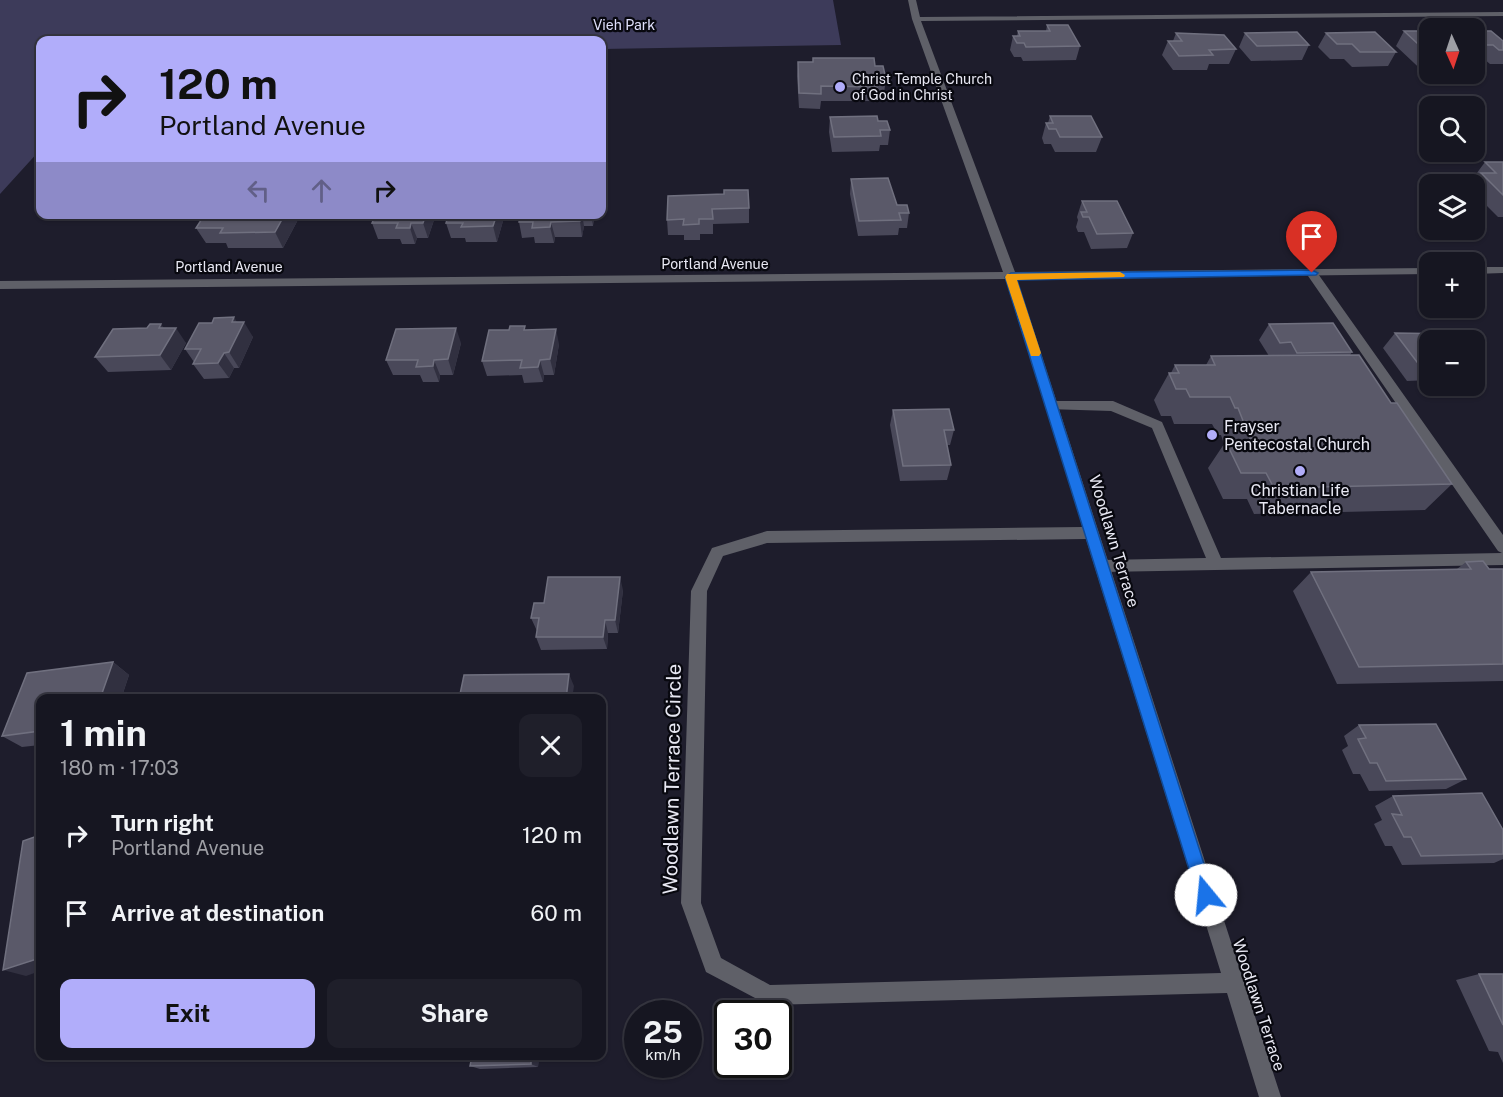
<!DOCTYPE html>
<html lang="en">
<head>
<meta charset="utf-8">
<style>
  body { margin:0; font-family:"Public Sans",sans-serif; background:#1f1f2a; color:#f1f3f6; height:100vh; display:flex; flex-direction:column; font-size:22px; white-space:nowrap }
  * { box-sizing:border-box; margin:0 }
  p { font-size:20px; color:#9e9fa5 }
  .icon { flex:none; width:33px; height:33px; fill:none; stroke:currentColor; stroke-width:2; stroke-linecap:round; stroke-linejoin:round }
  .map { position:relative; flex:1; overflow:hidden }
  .panel { position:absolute; left:36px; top:694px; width:570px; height:366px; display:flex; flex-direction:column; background:#161621; border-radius:12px; box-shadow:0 2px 4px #0004,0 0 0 2px #35353f }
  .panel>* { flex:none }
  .guide { position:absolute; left:36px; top:36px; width:570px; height:183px; border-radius:12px; box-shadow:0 2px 4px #0004,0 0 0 2px #35353f; background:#b1adfa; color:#111; overflow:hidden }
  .needle { width:39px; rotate:177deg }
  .buttons { position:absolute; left:1419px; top:18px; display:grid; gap:12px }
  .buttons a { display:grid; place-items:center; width:66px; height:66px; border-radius:12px; background:#161621; box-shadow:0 2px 4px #0004,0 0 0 2px #35353f; font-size:30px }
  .speed { position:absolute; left:624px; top:1000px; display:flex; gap:12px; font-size:30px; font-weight:700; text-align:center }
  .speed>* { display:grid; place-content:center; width:78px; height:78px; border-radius:50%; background:#161621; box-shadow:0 2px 4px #0004,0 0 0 2px #35353f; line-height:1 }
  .speed small { font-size:15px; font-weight:400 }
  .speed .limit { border:3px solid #111; border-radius:9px; background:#fff; color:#111 }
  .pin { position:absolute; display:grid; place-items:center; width:51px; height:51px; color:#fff; margin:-62px -26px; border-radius:50% 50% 50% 0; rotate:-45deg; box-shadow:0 0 6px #0007 }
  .pin .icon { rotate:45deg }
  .me { position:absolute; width:66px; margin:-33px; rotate:343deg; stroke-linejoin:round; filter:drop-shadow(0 0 4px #0008) }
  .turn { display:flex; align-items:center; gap:21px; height:126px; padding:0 24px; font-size:27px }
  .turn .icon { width:78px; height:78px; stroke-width:2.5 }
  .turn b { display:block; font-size:42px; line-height:51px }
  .lanes { display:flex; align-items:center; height:57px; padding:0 24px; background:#0003; justify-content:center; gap:30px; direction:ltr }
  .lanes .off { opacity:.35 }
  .round { display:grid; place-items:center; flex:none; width:63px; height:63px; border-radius:12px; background:#1f1f2a }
  .headline { display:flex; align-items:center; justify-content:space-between; height:102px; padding:0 24px }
  h1 { font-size:36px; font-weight:700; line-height:45px }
  .primary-button { display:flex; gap:12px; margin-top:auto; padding:12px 24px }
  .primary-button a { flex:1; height:69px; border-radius:12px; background:#b1adfa; color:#111; font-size:24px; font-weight:700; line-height:69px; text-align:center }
  .primary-button a+a { background:#1f1f2a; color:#f1f3f6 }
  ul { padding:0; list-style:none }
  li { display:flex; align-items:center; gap:18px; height:78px; padding:0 24px }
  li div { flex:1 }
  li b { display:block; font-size:22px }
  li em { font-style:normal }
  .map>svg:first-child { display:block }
</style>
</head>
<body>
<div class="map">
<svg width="1503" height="1097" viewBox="0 0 1503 1097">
  <rect width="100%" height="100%" fill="#1e1d2c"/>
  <polygon fill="#3d3b5a" points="0,0 833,0 841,45 602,49 602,40 40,40 40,150 0,194"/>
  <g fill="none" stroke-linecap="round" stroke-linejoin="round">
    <polygon fill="#5f6068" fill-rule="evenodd" points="1312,269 1316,271 1503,535 1503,565 1103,572 1098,570 1095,566 1098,562 1103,560 1206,558 1152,428 1111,411 1047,409 1045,406 1047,403 1052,401 1113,401 1162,422 1221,558 1502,553 1498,551 1306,273"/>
    <g fill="#5f6068" fill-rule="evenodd">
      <path d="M908 0H916L920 17 1503 12V16L921 21 1015 272 1430 268V274L1017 279 1281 1097H1259L1227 993 768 1005 706 972 681 903 691 591 712 548 767 531 1083 527 1006 279 0 289V281L1003 272 912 19ZM1086 539 1221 973 770 985 721 958 701 903 707 591 723 556 767 543Z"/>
      <polygon points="1474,267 1503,267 1503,273 1474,274"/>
    </g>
  </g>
  <g fill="#494859">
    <polygon points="1047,25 1080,46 1076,60 1023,61 1021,57 1014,57 1010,50 1013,36 1017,36 1018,31 1046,31"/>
    <polygon points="1474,28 1503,41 1503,64 1490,64 1484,59 1474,59"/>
    <polygon points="1404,31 1430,31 1430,74 1468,74 1465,79 1431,79 1396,46"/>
    <polygon points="1176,33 1236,49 1229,64 1209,64 1207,70 1173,70 1162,55 1168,41 1173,41"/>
    <polygon points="1245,33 1309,45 1302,60 1251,61 1239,47"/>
    <polygon points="1326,33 1396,52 1388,66 1352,67 1344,59 1330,59 1318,47"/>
    <polygon points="798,62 875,66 886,79 884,93 876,93 875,101 821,101 820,109 799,108 797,76"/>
    <polygon points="1050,116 1102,137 1096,152 1055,152 1051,144 1044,144 1042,138 1046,123 1048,123"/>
    <polygon points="830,117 878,121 890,130 888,145 880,145 879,151 832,152 829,132"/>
    <polygon points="1485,162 1503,162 1503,217 1498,217 1474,193 1474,184 1472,184 1476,179 1474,177"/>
    <polygon points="851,179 909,213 907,228 899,228 898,235 858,236 850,194"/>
    <polygon points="668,196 749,208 749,223 713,224 713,234 700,234 700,240 684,240 684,235 668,235 667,220"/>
    <polygon points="1082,201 1133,233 1127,248 1091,249 1084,232 1078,232 1076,227 1078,220 1077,217"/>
    <polygon points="301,214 283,248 228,248 226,243 206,243 196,228"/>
    <polygon points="376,214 434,214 435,217 428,238 417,238 415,244 402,244 400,239 378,239 372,223"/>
    <polygon points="505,214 497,242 466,242 465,238 451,238 446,223"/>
    <polygon points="520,214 593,214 594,218 593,226 584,226 582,237 555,237 554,243 535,243 534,237 522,238 519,222"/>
    <polygon points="237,322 253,337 239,368 234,368 229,378 204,379 193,364 194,362 185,349"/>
    <polygon points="1269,324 1352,352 1350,355 1391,403 1452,484 1425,510 1254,514 1247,499 1223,499 1208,468 1224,444 1221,435 1218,435 1212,424 1174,424 1171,416 1161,416 1154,400 1169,373 1171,373 1175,365 1206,365 1211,356 1269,356 1259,340"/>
    <polygon points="164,328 186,343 171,370 108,372 95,357"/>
    <polygon points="526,330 559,344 554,375 544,375 543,382 524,383 522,375 487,376 482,361"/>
    <polygon points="1395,333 1430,340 1430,380 1407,381 1383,348"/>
    <polygon points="461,343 453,375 440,375 439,382 423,382 420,375 393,375 386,360"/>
    <polygon points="1474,356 1481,364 1474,371"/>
    <polygon points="893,410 954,430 950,445 947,445 951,465 947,480 900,481 890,425"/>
    <polygon points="1466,562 1489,569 1503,569 1503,681 1337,684 1293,591 1311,572 1457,569"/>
    <polygon points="623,590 618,633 608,633 607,649 541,650 536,637 537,631 531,618 544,603"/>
    <polygon points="113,662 129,675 121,699 40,699 40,745 22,747 2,736 27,673"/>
    <polygon points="1359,725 1466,779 1446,789 1369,791 1360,774 1353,774 1342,750 1348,746 1344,736"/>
    <polygon points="1393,796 1503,830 1503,859 1494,863 1402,865 1392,846 1385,846 1374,824 1382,820 1375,806"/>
    <polygon points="1479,974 1503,974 1503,1063 1498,1052 1489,1051 1456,980"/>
    <polygon points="539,1056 538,1067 480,1069 470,1066"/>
  </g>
  <g fill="#313040">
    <polygon points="285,214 301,214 283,248 275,232"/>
    <polygon points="426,214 434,214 435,217 428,238 423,223"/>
    <polygon points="497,214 505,214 497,242 493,226"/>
    <polygon points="581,214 582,214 584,226 582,237 580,221"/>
    <polygon points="591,214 593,214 593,226"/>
    <polygon points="551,222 555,237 554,243 550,227"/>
    <polygon points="411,223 417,238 415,244 410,228"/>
    <polygon points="234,317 241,329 244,322 253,337 239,368 229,352 232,322"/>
    <polygon points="161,324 170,337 176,328 186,343 171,370 160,355 159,328"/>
    <polygon points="456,328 461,343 453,375 448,359"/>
    <polygon points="556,329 559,344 554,375 550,359"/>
    <polygon points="224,353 234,368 229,378 218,363"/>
    <polygon points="434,360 440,375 439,382 433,366"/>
    <polygon points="540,360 544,375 543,382 538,367"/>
    <polygon points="620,577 623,590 618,633 615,620"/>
    <polygon points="605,620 608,633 607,649 603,637"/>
    <polygon points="113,662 129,675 121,699 100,699"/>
    <polygon points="569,674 574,686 572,699 566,699"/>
    <polygon points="40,958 40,971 26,976 3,970"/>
    <polygon points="531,1056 539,1056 538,1067 531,1064"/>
  </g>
  <g fill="#5a5969" stroke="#70707f" stroke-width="1.5">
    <polygon points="1047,25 1068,25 1080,46 1026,47 1024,43 1017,43 1013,36 1020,36 1018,31 1050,31"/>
    <polygon points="1466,28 1476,28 1480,31 1491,31 1503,41 1503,50 1499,50 1493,45 1474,45 1474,28"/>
    <polygon points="1404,31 1430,31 1430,55"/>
    <polygon points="1297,32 1309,45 1257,46 1245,33"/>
    <polygon points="1375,32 1396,52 1360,52 1352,44 1337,44 1326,33"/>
    <polygon points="1176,33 1224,35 1236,49 1209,50 1213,55 1179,56 1168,41 1182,41"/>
    <polygon points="813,58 874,58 875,66 883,66 886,79 876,79 877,87 821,86 821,94 799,93 798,62 813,62"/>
    <polygon points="877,116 878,121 887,121 890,130 880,130 881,136 834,137 830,117"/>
    <polygon points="1050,116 1091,116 1102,137 1060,137 1056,129 1049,129 1046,123 1053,123"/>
    <polygon points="1485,162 1503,162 1503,195 1481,173 1496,173"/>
    <polygon points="888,178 897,205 907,205 909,213 899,213 901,220 859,221 851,179"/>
    <polygon points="724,190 748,190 749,208 712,209 713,219 699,219 699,224 683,225 684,219 667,220 668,196 724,194"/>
    <polygon points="1082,201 1117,201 1133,233 1097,234 1089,217 1083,217 1081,212 1087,212"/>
    <polygon points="205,214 285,214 275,232 220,233 223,228 196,228"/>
    <polygon points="376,214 426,214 423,223 411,223 410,228 396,228 398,223 372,223"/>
    <polygon points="449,214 497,214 493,226 461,227 463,223 446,223"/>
    <polygon points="520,214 581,214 580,221 551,222 550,227 532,228 533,222 519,222"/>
    <polygon points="234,317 232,322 244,322 229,352 224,353 218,363 193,364 201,349 185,349 199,323 212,323 214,318"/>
    <polygon points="1333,323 1352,352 1297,353 1291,342 1280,343 1269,324"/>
    <polygon points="150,324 161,324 159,328 176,328 160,355 95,357 113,329 147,328"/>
    <polygon points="510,326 525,326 524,330 556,329 550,359 540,360 538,367 520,368 522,360 482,361 489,330 509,330"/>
    <polygon points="456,328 448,359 434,360 433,366 416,367 418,360 386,360 396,329"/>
    <polygon points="1395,333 1456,334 1462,340 1430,340 1430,365 1420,366"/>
    <polygon points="1359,355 1391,403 1397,403 1452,484 1274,488 1266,473 1241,473 1226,442 1251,441 1238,408 1235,408 1230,397 1190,397 1186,389 1176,389 1169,373 1179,373 1175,365 1215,365 1211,356"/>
    <polygon points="1474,356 1481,364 1474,364"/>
    <polygon points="949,409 954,430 944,430 951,465 903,466 893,410"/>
    <polygon points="1483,561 1489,569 1503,569 1503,664 1359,667 1311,572 1471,569 1466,562"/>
    <polygon points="548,577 620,577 615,620 605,620 603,637 536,637 539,618 531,618 534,603 544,603"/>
    <polygon points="113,662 100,699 40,699 40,731 2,736 27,673"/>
    <polygon points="569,674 566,699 459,699 464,675"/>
    <polygon points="1436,724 1466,779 1386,781 1377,763 1370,763 1358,739 1366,738 1359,725"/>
    <polygon points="1482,793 1503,830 1503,854 1421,856 1411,837 1404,837 1392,814 1402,815 1393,796"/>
    <polygon points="40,835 40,958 3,970 23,841"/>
    <polygon points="1479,974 1503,974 1503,1025"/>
    <polygon points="472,1056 531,1056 531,1064 470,1066"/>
  </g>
  <polygon fill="#1a73e8" stroke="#114b97" stroke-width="1.5" points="1312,270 1318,273 1316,275 1017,280 1214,895 1212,902 1206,904 1199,902 1197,895 1005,277 1011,273"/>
  <polygon fill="#f59e0b" points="1120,272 1125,275 1124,277 1017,280 1041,353 1039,356 1031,356 1005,277 1007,274"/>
  <g fill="#b1adfa" stroke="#08080f" stroke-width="2">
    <circle cx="840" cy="87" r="6"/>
    <circle cx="1212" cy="435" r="6"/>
    <circle cx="1300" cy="471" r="6"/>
  </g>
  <g text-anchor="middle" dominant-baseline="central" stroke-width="4.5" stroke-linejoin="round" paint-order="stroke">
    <g font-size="14" fill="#e0e0fc" stroke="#08080f">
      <text x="624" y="25">Vieh Park</text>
    </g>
    <g font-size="14" fill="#e8e8f3" stroke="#08080f" text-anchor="start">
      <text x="852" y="79">Christ Temple Church<tspan x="852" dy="16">of God in Christ</tspan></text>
    </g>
    <g font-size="14" fill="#e8e8f3" stroke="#08080f">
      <text x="715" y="264">Portland Avenue</text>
      <text x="229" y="267">Portland Avenue</text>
    </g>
    <g font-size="16" fill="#e8e8f3" stroke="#08080f" text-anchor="start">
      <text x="1224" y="426">Frayser<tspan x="1224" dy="18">Pentecostal Church</tspan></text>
      <text x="1300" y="490" text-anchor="middle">Christian Life<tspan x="1300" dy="18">Tabernacle</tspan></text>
    </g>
    <g font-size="16" fill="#e8e8f3" stroke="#08080f">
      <text transform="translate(1114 541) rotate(73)">Woodlawn Terrace</text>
      <text transform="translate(1259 1005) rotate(72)">Woodlawn Terrace</text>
    </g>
    <g font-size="20" fill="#e8e8f3" stroke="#08080f">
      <text transform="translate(672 779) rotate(-89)">Woodlawn Terrace Circle</text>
    </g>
  </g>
</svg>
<div class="buttons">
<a><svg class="needle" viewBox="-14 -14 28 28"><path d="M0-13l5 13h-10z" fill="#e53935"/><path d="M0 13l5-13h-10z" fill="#9e9fa5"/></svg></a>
<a><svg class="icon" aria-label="search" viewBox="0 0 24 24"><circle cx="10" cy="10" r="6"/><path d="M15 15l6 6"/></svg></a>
<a><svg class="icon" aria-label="layers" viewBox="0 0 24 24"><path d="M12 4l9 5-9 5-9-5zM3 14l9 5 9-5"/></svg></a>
<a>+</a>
<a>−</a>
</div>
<div class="speed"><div>25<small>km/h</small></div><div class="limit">30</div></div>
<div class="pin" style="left:1312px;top:273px;background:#d93025"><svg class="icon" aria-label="arrive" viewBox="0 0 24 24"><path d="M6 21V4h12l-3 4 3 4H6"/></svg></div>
<svg class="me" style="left:1206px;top:895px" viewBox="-20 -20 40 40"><circle r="19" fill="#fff"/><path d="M0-13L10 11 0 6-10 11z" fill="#1a73e8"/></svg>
<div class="guide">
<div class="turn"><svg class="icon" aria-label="right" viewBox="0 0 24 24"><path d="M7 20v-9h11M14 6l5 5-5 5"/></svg><div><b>120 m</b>Portland Avenue</div></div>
<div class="lanes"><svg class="icon off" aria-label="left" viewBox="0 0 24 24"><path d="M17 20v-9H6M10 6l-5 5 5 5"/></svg><svg class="icon off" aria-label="ahead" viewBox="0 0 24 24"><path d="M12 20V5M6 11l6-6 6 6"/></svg><svg class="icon" aria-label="right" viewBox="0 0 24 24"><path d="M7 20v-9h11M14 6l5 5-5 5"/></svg></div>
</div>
<section class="panel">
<div class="headline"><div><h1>1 min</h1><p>180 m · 17:03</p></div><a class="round"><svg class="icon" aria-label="close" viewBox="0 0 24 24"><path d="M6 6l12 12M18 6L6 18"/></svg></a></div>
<ul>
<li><svg class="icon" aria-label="right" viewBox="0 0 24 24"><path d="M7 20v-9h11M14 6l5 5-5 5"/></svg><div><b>Turn right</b><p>Portland Avenue</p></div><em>120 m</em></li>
<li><svg class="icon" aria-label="arrive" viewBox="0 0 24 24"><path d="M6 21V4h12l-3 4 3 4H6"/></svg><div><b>Arrive at destination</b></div><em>60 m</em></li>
</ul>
<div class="primary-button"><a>Exit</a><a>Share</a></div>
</section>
</div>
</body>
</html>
